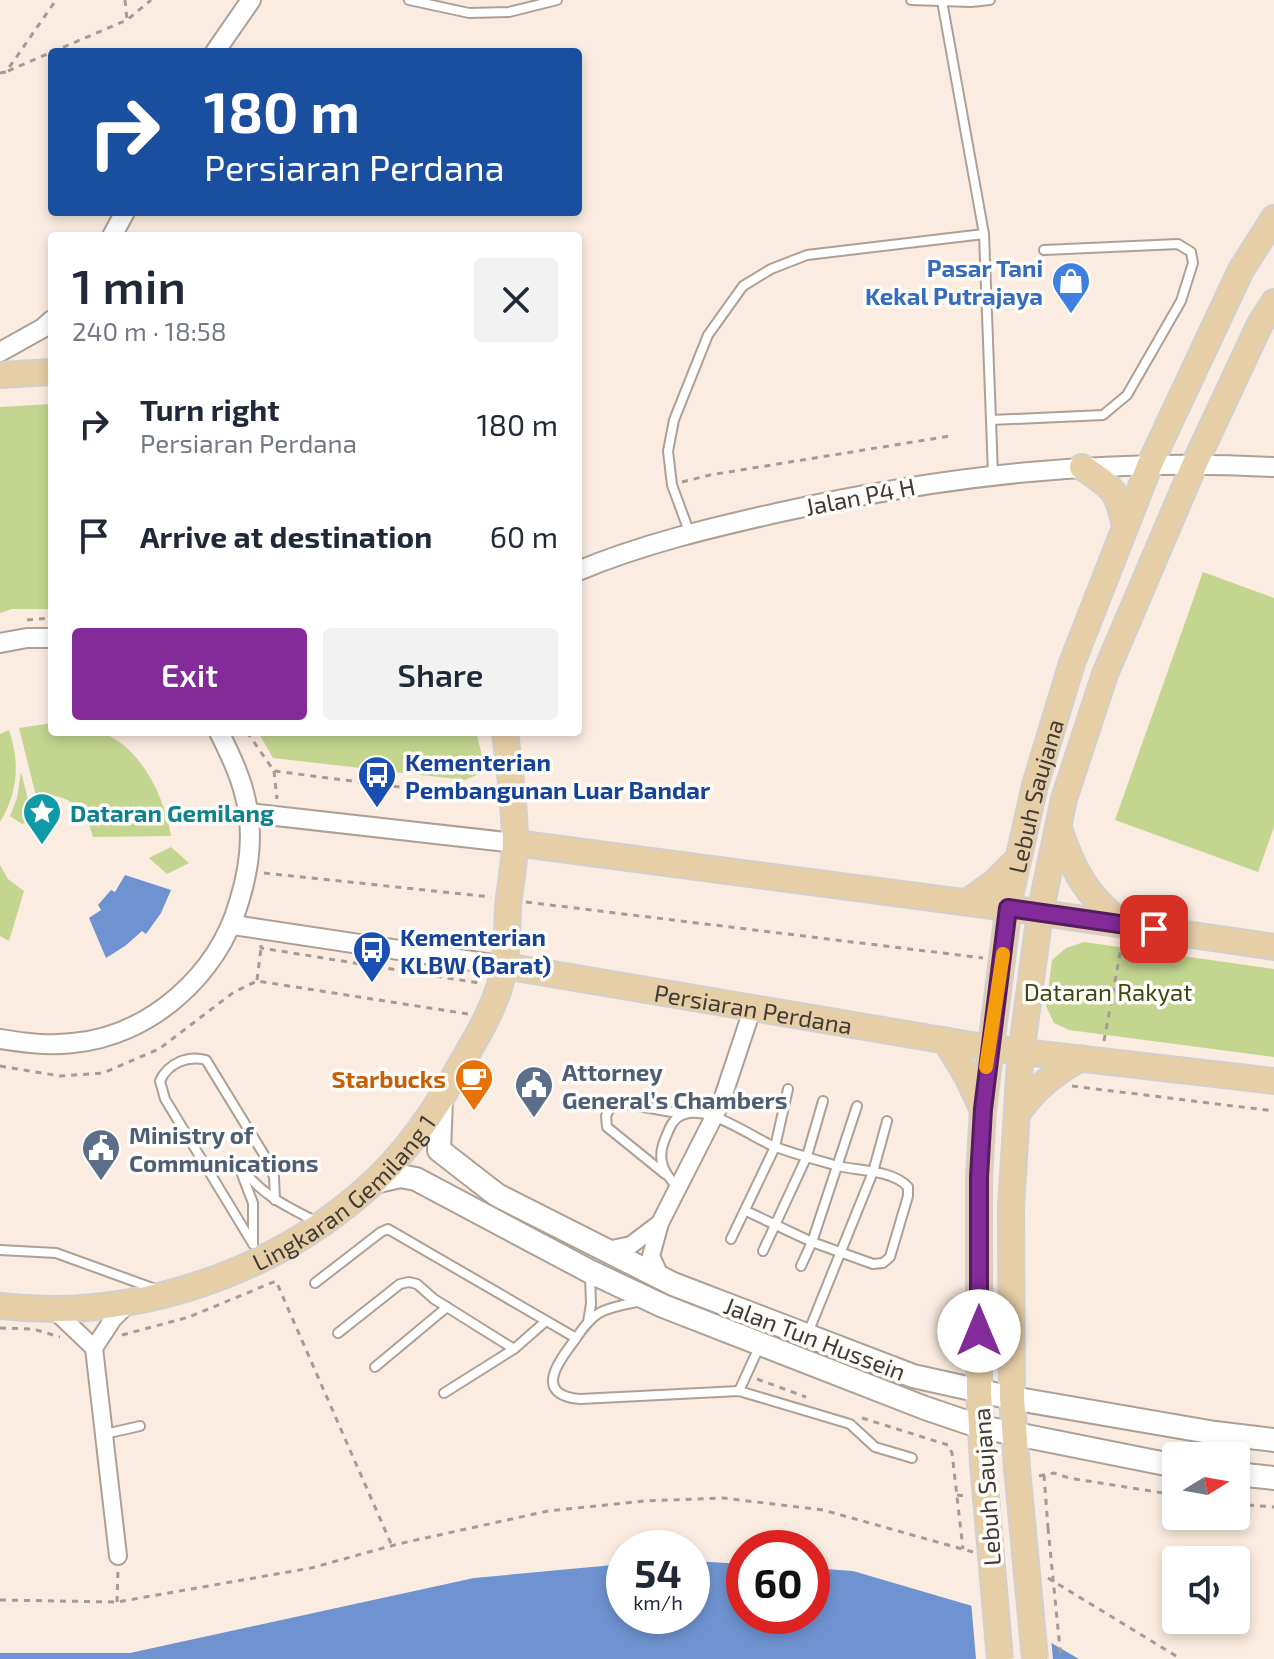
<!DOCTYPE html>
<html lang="en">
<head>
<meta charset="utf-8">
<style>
  body { margin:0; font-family:"Exo 2",sans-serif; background:#f2f2f3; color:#1f2937; height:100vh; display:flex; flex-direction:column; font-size:30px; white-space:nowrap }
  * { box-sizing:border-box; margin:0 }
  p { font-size:26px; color:#747a83 }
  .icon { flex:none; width:44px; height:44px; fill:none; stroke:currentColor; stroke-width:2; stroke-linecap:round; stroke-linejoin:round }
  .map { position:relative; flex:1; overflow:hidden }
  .details { position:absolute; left:48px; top:232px; width:534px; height:504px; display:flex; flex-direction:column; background:#fff; border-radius:8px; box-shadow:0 4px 12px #0003 }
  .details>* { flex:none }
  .banner { position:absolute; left:48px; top:48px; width:534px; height:168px; border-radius:8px; box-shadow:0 4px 12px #0003; background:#1a4fa0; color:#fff; overflow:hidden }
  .needle { width:52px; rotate:79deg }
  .fabs { position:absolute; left:1162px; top:1442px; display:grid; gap:16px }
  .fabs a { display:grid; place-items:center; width:88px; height:88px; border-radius:8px; background:#fff; box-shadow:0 4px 12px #0003; font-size:40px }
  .speed { position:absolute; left:606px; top:1530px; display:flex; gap:16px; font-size:40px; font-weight:700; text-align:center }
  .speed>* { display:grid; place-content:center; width:104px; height:104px; border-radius:50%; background:#fff; box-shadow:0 4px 12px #0003; line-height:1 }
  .speed small { font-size:20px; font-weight:400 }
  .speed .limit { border:12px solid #d22; background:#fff; color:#111 }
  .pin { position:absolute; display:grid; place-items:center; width:68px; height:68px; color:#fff; margin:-34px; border-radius:16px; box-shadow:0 4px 12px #0006 }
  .me { position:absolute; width:88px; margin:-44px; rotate:0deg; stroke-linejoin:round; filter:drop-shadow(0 0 6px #0008) }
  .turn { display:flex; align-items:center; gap:28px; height:168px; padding:0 24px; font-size:36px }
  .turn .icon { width:104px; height:104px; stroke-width:2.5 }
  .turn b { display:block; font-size:56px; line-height:68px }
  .round { display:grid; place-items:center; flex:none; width:84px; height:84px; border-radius:8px; background:#f2f2f3 }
  .overview { display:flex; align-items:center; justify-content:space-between; height:136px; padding:0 24px }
  h1 { font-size:48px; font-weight:600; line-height:60px }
  .action { display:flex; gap:16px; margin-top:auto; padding:16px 24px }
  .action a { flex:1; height:92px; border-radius:8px; background:#822b99; color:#fff; font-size:32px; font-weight:600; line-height:92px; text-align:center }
  .action a+a { background:#f2f2f3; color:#1f2937 }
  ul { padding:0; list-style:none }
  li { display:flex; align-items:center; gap:24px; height:112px; padding:0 24px }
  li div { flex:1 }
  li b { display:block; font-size:30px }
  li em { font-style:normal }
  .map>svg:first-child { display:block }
</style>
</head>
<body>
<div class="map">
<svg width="1274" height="1659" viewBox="0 0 1274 1659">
  <rect width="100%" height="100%" fill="#faece0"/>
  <g fill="#c4d590">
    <polygon points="52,404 52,609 12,609 0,613 0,407"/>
    <polygon points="1203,572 1274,598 1274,827 1258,872 1115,820"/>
    <path d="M52 723V732C66 732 83 729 97 732 139 741 165 798 171 836L93 837C86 808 67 791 36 796L19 728Z"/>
    <path d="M9 730C20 763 18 792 0 822V734Z"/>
    <polygon points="258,732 476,732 486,771 465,780 273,758"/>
    <polygon points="21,772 33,819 22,824 10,816 17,798"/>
    <polygon points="171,847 189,863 167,874 149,858"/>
    <polygon points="0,865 8,879 24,891 9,941 0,936"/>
    <polygon points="1084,942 1274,969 1274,1057 1069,1030 1054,1023 1046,1006 1052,960 1066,948"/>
  </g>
  <g fill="#6f93d0">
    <polygon points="125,875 171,890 161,913 146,934 142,931 125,946 106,958 89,918 101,910 98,905 111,890 115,892"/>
    <polygon points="692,1561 744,1564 744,1616 812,1616 812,1568 853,1571 1003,1615 1079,1659 0,1659 0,1653 130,1653 474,1578 624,1564 624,1616 692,1616"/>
  </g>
  <polygon fill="#faece0" points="971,1601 1005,1611 1051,1638 1053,1659 976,1659"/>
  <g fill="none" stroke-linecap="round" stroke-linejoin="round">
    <g stroke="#ada195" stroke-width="12">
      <g id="service">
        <polyline points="409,0 469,13 509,12 557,0"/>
        <polyline points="911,0 971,2 990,0"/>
        <polyline points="942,1 984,234 993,474"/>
        <polyline points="991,420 1103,415 1127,395 1181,301 1193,263 1191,252 1178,244 1044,250"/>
        <polyline points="690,534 672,485 668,451 674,420 708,335 743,286 771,269 807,255 984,234"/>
        <polyline points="238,1164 253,1203 253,1244"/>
        <path d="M243 1170C265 1197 286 1206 315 1221"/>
        <polyline points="665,1174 607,1127 606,1116 611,1106 621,1103 683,1114"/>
        <path d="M678 1188C664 1173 656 1160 665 1139 669 1130 672 1119 682 1115 707 1104 750 1136 773 1146 794 1154 817 1160 838 1166 859 1171 893 1170 908 1187V1196L890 1257 883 1263 873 1264 812 1242 746 1211"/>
        <polyline points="731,1239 775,1147 788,1089"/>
        <path d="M253 1244 165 1099 160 1081C168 1063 188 1055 206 1060L266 1158 274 1177 275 1200"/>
        <polyline points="0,1250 56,1253 158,1290"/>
        <polyline points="763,1251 807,1156 823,1101"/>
        <polyline points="801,1266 812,1242 857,1106"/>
        <polyline points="315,1283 381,1232 388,1229 576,1338"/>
        <path d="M642 1301C628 1304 611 1306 599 1313 588 1320 581 1331 574 1341 557 1363 534 1395 580 1399L739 1391 850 1424 875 1447 912 1458"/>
        <polyline points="588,1322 591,1304 590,1275"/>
        <polyline points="338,1333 400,1284 409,1282 417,1284 434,1299 514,1349 546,1321"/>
        <polyline points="808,1333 873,1172 887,1121"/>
        <polyline points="375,1367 447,1307"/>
        <polyline points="739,1391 760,1345"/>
        <polyline points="444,1393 514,1349"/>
        <polyline points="105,1434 140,1426"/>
      </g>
    </g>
    <g stroke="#ada195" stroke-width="20">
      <g id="minor">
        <polyline points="607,1250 631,1245 660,1223"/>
        <polyline points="661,1278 651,1256 660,1223 721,1103 753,1007"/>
        <polyline points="52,1308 94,1348"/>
        <polyline points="118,1556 94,1348 113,1319 131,1301"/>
      </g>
    </g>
    <g stroke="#ada195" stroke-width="22">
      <g id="tertiary">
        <polyline points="215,52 251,0"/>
        <polyline points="112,236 125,212"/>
        <polyline points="0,352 43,328 52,320"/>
        <path d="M578 571C642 544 714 527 781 512 948 475 1104 458 1274 467"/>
        <polyline points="0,643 27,638 52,638"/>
        <polyline points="249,813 515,843"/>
        <polyline points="233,925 505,966"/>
        <path d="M0 1039C25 1043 48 1046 73 1043 150 1036 218 975 239 902 248 873 253 842 248 812 244 783 232 758 219 732"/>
      </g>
    </g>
    <g stroke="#ada195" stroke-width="26">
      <g id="secondary">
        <polyline points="441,1100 439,1150 497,1195 673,1284 913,1376 1012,1398 1215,1433 1274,1440"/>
        <polyline points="374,1182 400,1176 416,1179 589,1271 663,1306 925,1408 981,1427 1176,1466"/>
        <polyline points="1236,1474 1274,1478"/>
      </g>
    </g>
    <g stroke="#d1d0cf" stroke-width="28">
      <g id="primary">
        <polyline points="0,375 52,372"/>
        <path d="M1082 467C1113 488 1117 489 1125 526"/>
        <path d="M1059 829C1074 873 1087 896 1124 925"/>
        <polyline points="515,843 1008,908 1274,947"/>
        <polyline points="967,902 994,883 1018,859"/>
        <path id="s1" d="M505 966 989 1048 1274 1081"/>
        <polyline points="945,1040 967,1076 982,1108"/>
        <path d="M1017 1114C1034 1089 1054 1073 1081 1058"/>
        <path id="s2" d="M0 1306C133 1322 276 1273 374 1182 409 1149 437 1108 460 1066 475 1040 491 1014 500 985 507 960 507 933 508 907 510 885 515 862 515 841 515 804 509 768 505 732"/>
        <path id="s3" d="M983 1463 979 1392V1177L983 1109 1010 896 1035 785 1072 663 1150 464 1241 270 1274 218"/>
        <polyline points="1017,1468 1012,1398 1011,1207 1020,1062 1040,913 1064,799 1105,674 1195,463 1260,324 1274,302"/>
      </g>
    </g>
    <g stroke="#a69c93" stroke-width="3" stroke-dasharray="6 6" stroke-linecap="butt">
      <polyline points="125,0 127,20"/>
      <polyline points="52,52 127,20 151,0"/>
      <polyline points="8,71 52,52"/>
      <polyline points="0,73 6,72 56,0"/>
      <polyline points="682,482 710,475 950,436"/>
      <polyline points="27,620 52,618"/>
      <polyline points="247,732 274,771 493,799"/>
      <polyline points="274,771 277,799"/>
      <polyline points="264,873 491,897"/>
      <polyline points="526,902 983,958"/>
      <polyline points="1132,904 1156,908"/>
      <polyline points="261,945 261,948 479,983"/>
      <polyline points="257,980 261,948"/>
      <polyline points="1104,1041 1122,943"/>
      <polyline points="0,1066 60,1076 103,1073 159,1049 234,992 257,981 468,1014"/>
      <polyline points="1072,1086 1274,1111"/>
      <polyline points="0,1328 33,1329 60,1337"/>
      <polyline points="122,1335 189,1317 276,1281 392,1546"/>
      <polyline points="757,1379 806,1397"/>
      <polyline points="862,1418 948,1445 952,1453 963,1549"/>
      <polyline points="1044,1475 1048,1528"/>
      <polyline points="1039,1476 1054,1473 1069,1478 1176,1495"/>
      <polyline points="1236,1504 1274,1507"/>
      <polyline points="1048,1578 1181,1659"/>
      <polyline points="0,1600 117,1602 311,1568 398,1544 548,1511 644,1501 723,1498 823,1510 973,1552"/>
      <polyline points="117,1602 118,1570"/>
    </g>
    <use href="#service" stroke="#fff" stroke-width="8"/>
    <use href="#minor" stroke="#fff" stroke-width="16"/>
    <use href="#tertiary" stroke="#fff" stroke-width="18"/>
    <use href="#secondary" stroke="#fff" stroke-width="22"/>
    <use href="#primary" stroke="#e6cea6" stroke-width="24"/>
    <g stroke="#d1d0cf" stroke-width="28" stroke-linecap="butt">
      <g id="primary-bridge">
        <polyline points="983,1463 1000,1659"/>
        <polyline points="1017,1468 1035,1659"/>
      </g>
    </g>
    <g stroke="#a69c93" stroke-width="3" stroke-dasharray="6 6" stroke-linecap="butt">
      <polyline points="957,1495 966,1496"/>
      <polyline points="1048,1528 1061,1659"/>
    </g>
    <use href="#primary-bridge" stroke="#e6cea6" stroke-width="24"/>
  </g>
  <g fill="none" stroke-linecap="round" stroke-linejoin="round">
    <g stroke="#541c63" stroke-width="20">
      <polyline id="route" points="979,1331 979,1177 983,1109 1008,908 1154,929"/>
    </g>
    <use href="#route" stroke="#822b99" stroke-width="14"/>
    <polyline stroke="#f59e0b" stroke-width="14" points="986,1067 1003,954"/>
  </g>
  <defs>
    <g id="shop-pin" transform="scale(2)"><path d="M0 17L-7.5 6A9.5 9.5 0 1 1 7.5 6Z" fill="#3f7fe0" stroke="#fefcf9"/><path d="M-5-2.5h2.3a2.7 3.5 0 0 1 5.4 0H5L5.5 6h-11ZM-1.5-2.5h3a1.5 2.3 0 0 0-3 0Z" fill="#fff"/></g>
    <g id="bus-pin" transform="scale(2)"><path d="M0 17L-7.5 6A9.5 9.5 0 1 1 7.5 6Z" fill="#1a4fb4" stroke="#fefcf9"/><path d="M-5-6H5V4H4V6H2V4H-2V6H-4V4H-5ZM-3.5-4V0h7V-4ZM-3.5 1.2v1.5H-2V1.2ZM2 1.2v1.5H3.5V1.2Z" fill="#fff"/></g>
    <g id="sight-pin" transform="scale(2)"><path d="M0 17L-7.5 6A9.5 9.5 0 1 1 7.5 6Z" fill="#0f9aa8" stroke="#fefcf9"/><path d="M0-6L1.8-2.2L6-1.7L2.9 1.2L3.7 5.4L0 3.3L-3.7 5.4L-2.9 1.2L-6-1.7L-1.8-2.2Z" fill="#fff"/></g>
    <g id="cafe-pin" transform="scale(2)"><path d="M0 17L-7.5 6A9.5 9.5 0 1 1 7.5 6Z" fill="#e8710a" stroke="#fefcf9"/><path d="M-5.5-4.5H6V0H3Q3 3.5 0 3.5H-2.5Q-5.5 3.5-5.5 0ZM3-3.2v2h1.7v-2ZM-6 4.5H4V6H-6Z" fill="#fff"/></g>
    <g id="civic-pin" transform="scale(2)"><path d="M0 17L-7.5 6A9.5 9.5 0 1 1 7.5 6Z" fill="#5c6f8a" stroke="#fefcf9"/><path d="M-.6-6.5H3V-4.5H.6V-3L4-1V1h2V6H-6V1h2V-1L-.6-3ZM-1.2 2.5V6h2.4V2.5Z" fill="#fff"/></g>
  </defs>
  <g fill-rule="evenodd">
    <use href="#shop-pin" x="1071" y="281"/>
    <use href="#bus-pin" x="377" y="775"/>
    <use href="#sight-pin" x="42" y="812"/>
    <use href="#bus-pin" x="372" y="950"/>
    <use href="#cafe-pin" x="474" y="1078"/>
    <use href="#civic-pin" x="534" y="1085"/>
    <use href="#civic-pin" x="101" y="1148"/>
  </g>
  <g text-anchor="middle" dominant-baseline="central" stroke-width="7" stroke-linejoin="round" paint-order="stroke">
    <g font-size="24" font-weight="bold" fill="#366cbe" stroke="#fefcf9" text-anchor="end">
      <text x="1043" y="267">Pasar Tani<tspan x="1043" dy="28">Kekal Putrajaya</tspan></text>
    </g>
    <g font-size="24" fill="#403b36" stroke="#fefcf9">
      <text transform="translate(860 496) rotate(-11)">Jalan P4 H</text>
      <text stroke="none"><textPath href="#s3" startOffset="672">Lebuh Saujana</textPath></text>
      <text stroke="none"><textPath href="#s1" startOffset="252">Persiaran Perdana</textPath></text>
      <text stroke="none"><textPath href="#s2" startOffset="376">Lingkaran Gemilang 1</textPath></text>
      <text transform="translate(815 1338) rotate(21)">Jalan Tun Hussein</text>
      <text transform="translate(986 1487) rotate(-94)">Lebuh Saujana</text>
    </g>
    <g font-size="24" font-weight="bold" fill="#164399" stroke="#fefcf9" text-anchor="start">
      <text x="405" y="761">Kementerian<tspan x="405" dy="28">Pembangunan Luar Bandar</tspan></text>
      <text x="400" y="936">Kementerian<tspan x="400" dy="28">KLBW (Barat)</tspan></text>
    </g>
    <g font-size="24" font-weight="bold" fill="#0d838f" stroke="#fefcf9" text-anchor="start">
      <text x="70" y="812">Dataran Gemilang</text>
    </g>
    <g font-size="24" fill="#3d470f" stroke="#fefcf9">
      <text x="1108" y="991">Dataran Rakyat</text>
    </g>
    <g font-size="24" font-weight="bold" fill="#4e5e75" stroke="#fefcf9" text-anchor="start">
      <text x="562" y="1071">Attorney<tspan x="562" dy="28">General’s Chambers</tspan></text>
      <text x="129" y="1134">Ministry of<tspan x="129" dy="28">Communications</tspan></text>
    </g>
    <g font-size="24" font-weight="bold" fill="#c56008" stroke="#fefcf9" text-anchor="end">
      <text x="446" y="1078">Starbucks</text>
    </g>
  </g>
</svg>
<div class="fabs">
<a><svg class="needle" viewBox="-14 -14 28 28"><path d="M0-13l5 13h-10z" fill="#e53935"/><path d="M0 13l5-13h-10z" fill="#747a83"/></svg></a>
<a><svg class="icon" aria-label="sound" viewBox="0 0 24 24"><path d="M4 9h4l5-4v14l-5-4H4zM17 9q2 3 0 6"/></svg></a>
</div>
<div class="speed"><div>54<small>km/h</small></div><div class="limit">60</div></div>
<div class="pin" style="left:1154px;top:929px;background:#d93025"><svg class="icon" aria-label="arrive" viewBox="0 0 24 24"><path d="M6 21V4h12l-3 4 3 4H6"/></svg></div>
<svg class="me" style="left:979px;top:1331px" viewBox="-20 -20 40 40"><circle r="19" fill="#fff"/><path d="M0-13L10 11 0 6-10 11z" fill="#822b99"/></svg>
<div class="banner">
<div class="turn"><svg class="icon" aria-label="right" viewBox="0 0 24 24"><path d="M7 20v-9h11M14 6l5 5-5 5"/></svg><div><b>180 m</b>Persiaran Perdana</div></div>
</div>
<section class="details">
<div class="overview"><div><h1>1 min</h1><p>240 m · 18:58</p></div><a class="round"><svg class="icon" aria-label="close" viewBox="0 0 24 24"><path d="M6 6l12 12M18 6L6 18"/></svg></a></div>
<ul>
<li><svg class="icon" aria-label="right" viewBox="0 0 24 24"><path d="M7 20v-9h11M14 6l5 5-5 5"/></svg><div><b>Turn right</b><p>Persiaran Perdana</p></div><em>180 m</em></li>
<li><svg class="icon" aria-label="arrive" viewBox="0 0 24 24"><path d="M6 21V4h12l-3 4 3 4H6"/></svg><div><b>Arrive at destination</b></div><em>60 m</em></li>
</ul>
<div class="action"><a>Exit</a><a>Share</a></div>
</section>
</div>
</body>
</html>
